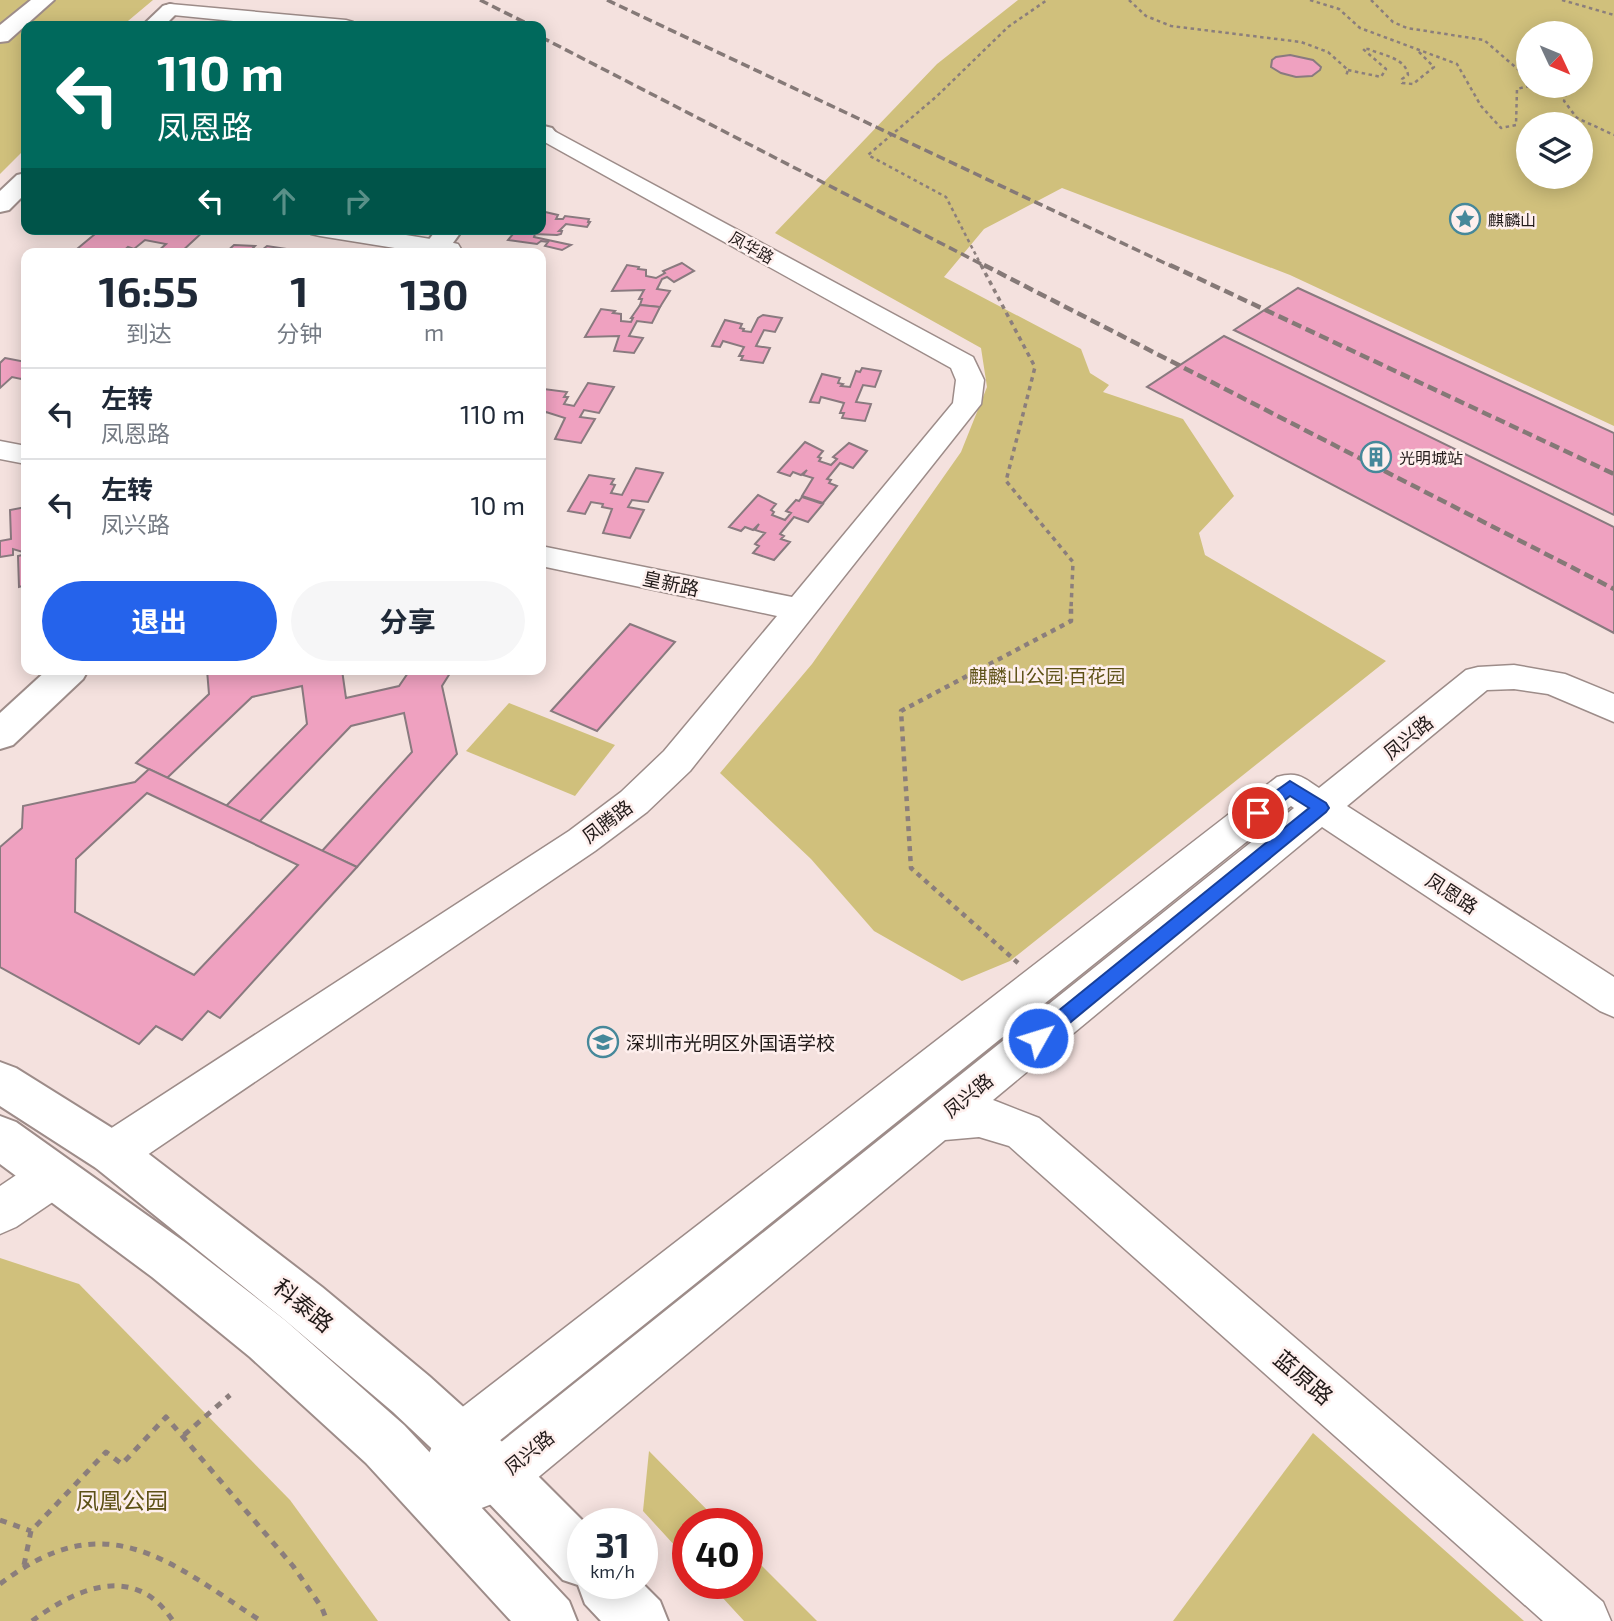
<!DOCTYPE html>
<html lang="zh">
<head>
<meta charset="utf-8">
<style>
  body { margin:0; font-family:"Exo 2","Noto Sans SC",sans-serif; background:#f6f6f7; color:#1f2937; height:100vh; display:flex; flex-direction:column; font-size:26px; white-space:nowrap }
  * { box-sizing:border-box; margin:0 }
  p { font-size:23px; color:#747a83 }
  .icon { flex:none; width:38px; height:38px; fill:none; stroke:currentColor; stroke-width:2; stroke-linecap:round; stroke-linejoin:round }
  .map { position:relative; flex:1; overflow:hidden }
  .panel { position:absolute; left:21px; top:248px; width:525px; height:427px; display:flex; flex-direction:column; background:#fff; border-radius:14px; box-shadow:0 4px 18px #0003 }
  .panel>* { flex:none }
  .banner { position:absolute; left:21px; top:21px; width:525px; height:214px; border-radius:14px; box-shadow:0 4px 18px #0003; background:#00695c; color:#fff; overflow:hidden }
  .needle { width:46px; rotate:134deg }
  .controls { position:absolute; left:1516px; top:21px; display:grid; gap:14px }
  .controls a { display:grid; place-items:center; width:77px; height:77px; border-radius:50%; background:#fff; box-shadow:0 4px 18px #0003; font-size:35px }
  .speed { position:absolute; left:567px; top:1508px; display:flex; gap:14px; font-size:35px; font-weight:700; text-align:center }
  .speed>* { display:grid; place-content:center; width:91px; height:91px; border-radius:50%; background:#fff; box-shadow:0 4px 18px #0003; line-height:1 }
  .speed small { font-size:18px; font-weight:400 }
  .speed .limit { border:10px solid #d22; background:#fff; color:#111 }
  .pin { position:absolute; display:grid; place-items:center; width:60px; height:60px; color:#fff; margin:-30px; border:4px solid #fff; border-radius:50%; box-shadow:0 2px 7px #0007 }
  .me { position:absolute; width:77px; margin:-38px; rotate:51deg; stroke-linejoin:round; filter:drop-shadow(0 0 5px #0008) }
  .turn { display:flex; align-items:center; gap:24px; height:147px; padding:0 21px; font-size:32px }
  .turn .icon { width:91px; height:91px; stroke-width:2.5 }
  .turn b { display:block; font-size:49px; line-height:60px }
  .lanes { display:flex; align-items:center; height:66px; padding:0 21px; background:#0003; justify-content:center; gap:35px; direction:ltr }
  .lanes .off { opacity:.35 }
  .eta { display:flex; justify-content:space-evenly; align-items:center; height:119px; text-align:center }
  .eta b { font-size:42px; font-weight:700; line-height:49px }
  .primary-button { display:flex; gap:14px; margin-top:auto; padding:14px 21px }
  .primary-button a { flex:1; height:80px; border-radius:42px; background:#2563eb; color:#fff; font-size:28px; font-weight:700; line-height:80px; text-align:center }
  .primary-button a+a { background:#f6f6f7; color:#1f2937 }
  ul { padding:0; list-style:none }
  li { display:flex; align-items:center; gap:21px; height:91px; padding:0 21px; border-top:2px solid #e0e1e3 }
  li div { flex:1 }
  li b { display:block; font-size:26px }
  li em { font-style:normal }
  .map>svg:first-child { display:block }
</style>
</head>
<body>
<div class="map">
<svg width="1614" height="1621" viewBox="0 0 1614 1621">
  <rect width="100%" height="100%" fill="#f4e1de"/>
  <g fill="#d0c07c" fill-rule="evenodd">
    <polygon points="0,0 153,0 122,26 26,26 26,148 0,174"/>
    <path d="M1018 0H1614V426L1290 275 1062 188 984 229 944 277 1081 349 1090 373 1109 385 1103 392 1183 419 1234 496 1199 533 1205 555 1386 661 1010 961 962 981 874 931 811 859 720 773 812 664 961 452 987 387 981 348 775 233 937 64ZM1528 33H1580V86H1528ZM1528 124H1580V177H1528Z"/>
    <polygon points="509,703 615,745 575,796 466,751"/>
    <polygon points="0,1258 79,1284 290,1500 378,1621 0,1621"/>
    <polygon points="1313,1433 1524,1621 1173,1621"/>
    <polygon points="649,1451 721,1524 688,1524 688,1560 643,1511"/>
    <polygon points="747,1551 817,1621 744,1621 710,1584 747,1584"/>
  </g>
  <g fill="#efa1c0" stroke="#897a7f" stroke-width="2" fill-rule="evenodd">
    <polygon points="1290,55 1313,60 1321,67 1320,70 1312,76 1296,77 1281,73 1271,67 1272,60 1276,57"/>
    <polygon points="541,211 558,215 556,219 563,219 565,216 589,219 588,222 590,222 587,227 566,224 559,231 562,231 561,234 557,235 535,234 534,237 571,245 562,250 545,246 548,242 541,241 537,244 508,240 517,229 541,229"/>
    <polygon points="101,229 206,229 179,254 157,252 166,244 145,240 134,249 128,247 120,254 71,254"/>
    <polygon points="234,245 255,246 252,249 262,250 267,246 293,250 289,254 224,254"/>
    <polygon points="682,263 694,271 674,282 667,277 662,279 657,289 670,291 660,307 640,305 642,299 639,299 644,290 612,291 627,265 639,267 638,269 646,270 646,276 656,278 665,273 663,271"/>
    <polygon points="1298,288 1614,433 1614,515 1234,330"/>
    <polygon points="640,305 660,307 652,323 637,321 629,336 643,338 634,353 614,351 619,336 585,337 601,309 615,311 613,313 621,314 621,321 631,322 633,318 631,318"/>
    <polygon points="763,315 782,318 775,332 764,330 756,346 770,348 763,363 741,360 743,356 739,356 744,347 723,341 720,347 712,346 725,320 742,324 740,328 744,329 743,331 751,332 758,318"/>
    <polygon points="1224,336 1614,527 1614,633 1147,387"/>
    <polygon points="5,358 26,362 26,374 21,379 12,377 0,388 0,363"/>
    <polygon points="862,368 881,371 875,387 863,385 856,402 871,404 865,421 842,418 844,413 840,413 844,403 821,397 819,403 810,402 822,374 840,378 838,383 843,384 841,386 850,387 856,371 860,372"/>
    <polygon points="588,383 614,387 599,413 584,410 580,417 595,419 581,443 555,439 565,418 546,412 541,420 541,393 544,389 567,392 564,397 568,397 564,404 574,406"/>
    <polygon points="805,442 823,451 818,457 821,458 819,461 831,465 837,459 833,457 849,443 867,451 853,468 840,463 827,479 831,480 829,483 837,486 823,503 802,496 813,478 803,475 807,470 801,475 793,472 790,476 778,472"/>
    <polygon points="636,468 663,473 648,502 632,500 628,507 644,510 630,538 603,533 612,509 602,507 603,504 591,502 585,514 568,511 589,475 614,479 611,484 615,485 611,493 622,495"/>
    <polygon points="758,495 776,504 771,510 774,512 772,515 785,520 791,513 786,511 796,500 799,501 802,497 823,504 808,522 794,517 780,534 784,536 781,539 790,542 774,560 753,553 759,546 755,544 765,533 755,530 759,524 753,530 745,527 741,531 729,527"/>
    <polygon points="26,507 26,553 13,549 13,555 0,557 0,541 11,539 10,510"/>
    <polygon points="26,554 26,585 19,587 18,556"/>
    <polygon points="630,624 675,642 597,731 551,711"/>
    <polygon points="207,670 342,670 346,698 399,686 410,670 452,670 442,686 457,754 357,867 322,851 412,752 404,713 351,726 259,822 226,806 307,724 302,686 252,697 167,778 136,763 209,694"/>
    <path d="M149 769 357 867 220 1018 208 1011 182 1040 156 1026 139 1044 0 967V847L22 828 23 806 135 782ZM147 793 298 865 194 975 75 912 76 859Z"/>
  </g>
  <g fill="none" stroke-linecap="round" stroke-linejoin="round">
    <g stroke="#9d8c89" stroke-width="3">
      <g id="minor">
        <polygon points="170,4 346,20 353,22 356,26 283,26 163,14 160,10 163,6"/>
        <polygon points="541,124 973,357 984,380 981,404 690,771 647,812 595,851 128,1168 112,1174 96,1168 90,1153 96,1138 569,831 621,792 664,751 777,616 541,566 541,546 792,597 953,403 956,380 951,368 541,140"/>
        <polygon points="308,229 369,229 449,242 458,244 461,249 458,254 432,254 320,236 311,234"/>
        <polygon points="0,441 26,446 26,464 0,459"/>
        <path d="M1514 665 1565 674 1614 694V722L1548 694 1514 689 1487 690 1347 806 1614 977V1017L1600 1011 1322 827 993 1100 1039 1118 1603 1602 1611 1621H1543L1009 1146 979 1137 945 1140 518 1494 479 1509 460 1500 453 1516 435 1524 417 1516 409 1498 443 1422 1277 777C1297 771 1303 777 1319 788L1466 670 1478 667ZM1291 806 1294 808 485 1455 479 1457Z"/>
        <polygon points="53,1155 69,1161 75,1176 69,1191 16,1227 0,1234 0,1186 37,1161"/>
      </g>
    </g>
    <g stroke="#9d8c89" stroke-width="4">
      <g id="major">
        <polygon points="170,4 177,6 180,10 164,26 142,26 163,6"/>
        <polygon points="544,126 552,128 556,133 549,141 541,143 541,127"/>
        <polygon points="26,173 26,193 9,210 0,212 0,191 17,175"/>
        <polygon points="437,229 463,229 445,254 418,254"/>
        <polygon points="47,670 88,670 83,679 13,745 0,749 0,713"/>
        <polygon points="0,1062 16,1068 128,1138 322,1287 429,1376 519,1457 586,1524 583,1524 583,1584 642,1583 660,1601 668,1621 601,1621 585,1604 578,1585 563,1580 481,1495 393,1412 286,1321 96,1168 0,1106"/>
        <polygon points="0,1116 16,1122 186,1243 286,1321 404,1425 569,1601 577,1621 511,1621 366,1463 250,1357 152,1277 0,1164"/>
      </g>
    </g>
    <g stroke="#9d8c89" stroke-width="4">
      <polygon id="highway" points="31,0 54,0 8,41 0,42 0,25"/>
    </g>
    <g stroke="#8b7e7c" stroke-width="2.5" stroke-dasharray="3.5 3.5" stroke-linecap="butt">
      <polyline points="1129,0 1146,16 1171,26 1301,42 1328,52 1348,70 1346,76"/>
      <polyline points="1310,0 1339,9 1360,28 1457,64 1481,106 1501,128 1516,125 1517,89 1529,86"/>
      <polyline points="1371,0 1393,22 1407,28 1484,40 1528,78"/>
      <polyline points="1562,0 1614,15"/>
      <path d="M1348 70 1381 77 1386 69 1363 49H1368C1382 55 1406 58 1408 75L1402 79V83L1413 84 1434 67 1417 50"/>
      <polyline points="1568,86 1564,101 1577,118 1614,135"/>
      <polyline points="982,267 946,197 868,155 937,96 1008,27 1047,0"/>
    </g>
    <polyline stroke="#8b7e7c" stroke-width="3.5" stroke-dasharray="4.5 4.5" stroke-linecap="butt" points="981,265 1035,367 1006,481 1073,562 1071,609"/>
    <polyline stroke="#8b7e7c" stroke-width="4.5" stroke-dasharray="5 5" stroke-linecap="butt" points="1018,963 911,868 901,711 1071,621 1071,608"/>
    <g stroke="#8b7e7c" stroke-width="5" stroke-dasharray="7 7" stroke-linecap="butt">
      <polyline points="184,1435 230,1395"/>
      <polyline points="0,1520 31,1531"/>
      <polyline points="24,1565 31,1531 106,1452 122,1464 166,1417 293,1566 322,1608 327,1621"/>
      <path d="M0 1584C106 1503 167 1560 261 1621"/>
      <path d="M32 1621C77 1588 135 1562 173 1621"/>
    </g>
    <use href="#minor" fill="#fff" fill-rule="evenodd"/>
    <use href="#major" fill="#fff" fill-rule="evenodd"/>
    <use href="#highway" fill="#fff" fill-rule="evenodd"/>
    <g stroke="#857977" stroke-width="3.5" stroke-dasharray="9 4.5" stroke-linecap="butt">
      <polyline points="480,0 532,26"/>
      <polyline points="607,0 1173,267"/>
      <polyline points="541,37 987,267"/>
    </g>
    <g stroke="#857977" stroke-width="4.5" stroke-dasharray="10 5" stroke-linecap="butt">
      <polyline points="984,265 1614,589"/>
      <polyline points="1170,265 1614,474"/>
    </g>
  </g>
  <polygon fill="#2563eb" stroke="#184099" stroke-width="2" points="1290,781 1326,803 1329,808 1326,812 1044,1044 1038,1046 1031,1044 1029,1038 1031,1033 1309,808 1290,796 1263,817 1252,817 1250,813 1252,808"/>
  <defs>
    <g id="sight-ring" transform="scale(1.575)"><circle r="9.5" fill="#feefed" stroke="#46889a" stroke-width="1.5"/><path d="M0-6L1.8-2.2L6-1.7L2.9 1.2L3.7 5.4L0 3.3L-3.7 5.4L-2.9 1.2L-6-1.7L-1.8-2.2Z" fill="#46889a"/></g>
    <g id="building-ring" transform="scale(1.575)"><circle r="9.5" fill="#feefed" stroke="#46889a" stroke-width="1.5"/><path d="M-4-6H4V6H1V3H-1V6H-4ZM-2.5-4.3h1.7v1.8h-1.7ZM.8-4.3h1.7v1.8H.8ZM-2.5-1h1.7V.8h-1.7ZM.8-1h1.7V.8H.8Z" fill="#46889a"/></g>
    <g id="school-ring" transform="scale(1.575)"><circle r="9.5" fill="#feefed" stroke="#46889a" stroke-width="1.5"/><path d="M0-5L7-2L0 1L-7-2ZM-4 1L0 2.5L4 1V4Q0 6-4 4Z" fill="#46889a"/></g>
  </defs>
  <g fill-rule="evenodd">
    <use href="#sight-ring" x="1465" y="219"/>
    <use href="#building-ring" x="1376" y="457"/>
    <use href="#school-ring" x="603" y="1042"/>
  </g>
  <g text-anchor="middle" dominant-baseline="central" stroke-width="5" stroke-linejoin="round" paint-order="stroke">
    <g font-size="16" fill="#211a19" stroke="#feefed" text-anchor="start">
      <text x="1488" y="219">麒麟山</text>
      <text x="1399" y="457">光明城站</text>
    </g>
    <g font-size="16" fill="#211a19" stroke="#feefed">
      <text transform="translate(752 247) rotate(29)">凤华路</text>
    </g>
    <g font-size="19" fill="#211a19" stroke="#feefed">
      <text transform="translate(671 583) rotate(12)">皇新路</text>
      <text transform="translate(1408 737) rotate(-39)">凤兴路</text>
      <text transform="translate(607 821) rotate(-37)">凤腾路</text>
      <text transform="translate(1452 893) rotate(33)">凤恩路</text>
      <text transform="translate(968 1095) rotate(-39)">凤兴路</text>
      <text transform="translate(529 1452) rotate(-39)">凤兴路</text>
    </g>
    <g font-size="19" fill="#5d5116" stroke="#feefed">
      <text x="1047" y="675">麒麟山公园·百花园</text>
    </g>
    <g font-size="19" fill="#211a19" stroke="#feefed" text-anchor="start">
      <text x="626" y="1042">深圳市光明区外国语学校</text>
    </g>
    <g font-size="23" fill="#211a19" stroke="#feefed">
      <text transform="translate(304 1305) rotate(39)">科泰路</text>
      <text transform="translate(1304 1377) rotate(41)">蓝原路</text>
    </g>
    <g font-size="23" fill="#5d5116" stroke="#feefed">
      <text x="122" y="1500">凤凰公园</text>
    </g>
  </g>
</svg>
<div class="controls">
<a><svg class="needle" viewBox="-14 -14 28 28"><path d="M0-13l5 13h-10z" fill="#e53935"/><path d="M0 13l5-13h-10z" fill="#747a83"/></svg></a>
<a><svg class="icon" aria-label="layers" viewBox="0 0 24 24"><path d="M12 4l9 5-9 5-9-5zM3 14l9 5 9-5"/></svg></a>
</div>
<div class="speed"><div>31<small>km/h</small></div><div class="limit">40</div></div>
<div class="pin" style="left:1258px;top:813px;background:#d93025"><svg class="icon" aria-label="arrive" viewBox="0 0 24 24"><path d="M6 21V4h12l-3 4 3 4H6"/></svg></div>
<svg class="me" style="left:1038px;top:1038px" viewBox="-20 -20 40 40"><circle r="17" fill="#2563eb" stroke="#fff" stroke-width="3"/><path d="M0-11L8 9 0 5-8 9z" fill="#fff"/></svg>
<div class="banner">
<div class="turn"><svg class="icon" aria-label="left" viewBox="0 0 24 24"><path d="M17 20v-9H6M10 6l-5 5 5 5"/></svg><div><b>110 m</b>凤恩路</div></div>
<div class="lanes"><svg class="icon" aria-label="left" viewBox="0 0 24 24"><path d="M17 20v-9H6M10 6l-5 5 5 5"/></svg><svg class="icon off" aria-label="ahead" viewBox="0 0 24 24"><path d="M12 20V5M6 11l6-6 6 6"/></svg><svg class="icon off" aria-label="right" viewBox="0 0 24 24"><path d="M7 20v-9h11M14 6l5 5-5 5"/></svg></div>
</div>
<section class="panel">
<div class="eta">
<div><b>16:55</b><p>到达</p></div>
<div><b>1</b><p>分钟</p></div>
<div><b>130</b><p>m</p></div>
</div>
<ul>
<li><svg class="icon" aria-label="left" viewBox="0 0 24 24"><path d="M17 20v-9H6M10 6l-5 5 5 5"/></svg><div><b>左转</b><p>凤恩路</p></div><em>110 m</em></li>
<li><svg class="icon" aria-label="left" viewBox="0 0 24 24"><path d="M17 20v-9H6M10 6l-5 5 5 5"/></svg><div><b>左转</b><p>凤兴路</p></div><em>10 m</em></li>
</ul>
<div class="primary-button"><a>退出</a><a>分享</a></div>
</section>
</div>
</body>
</html>
